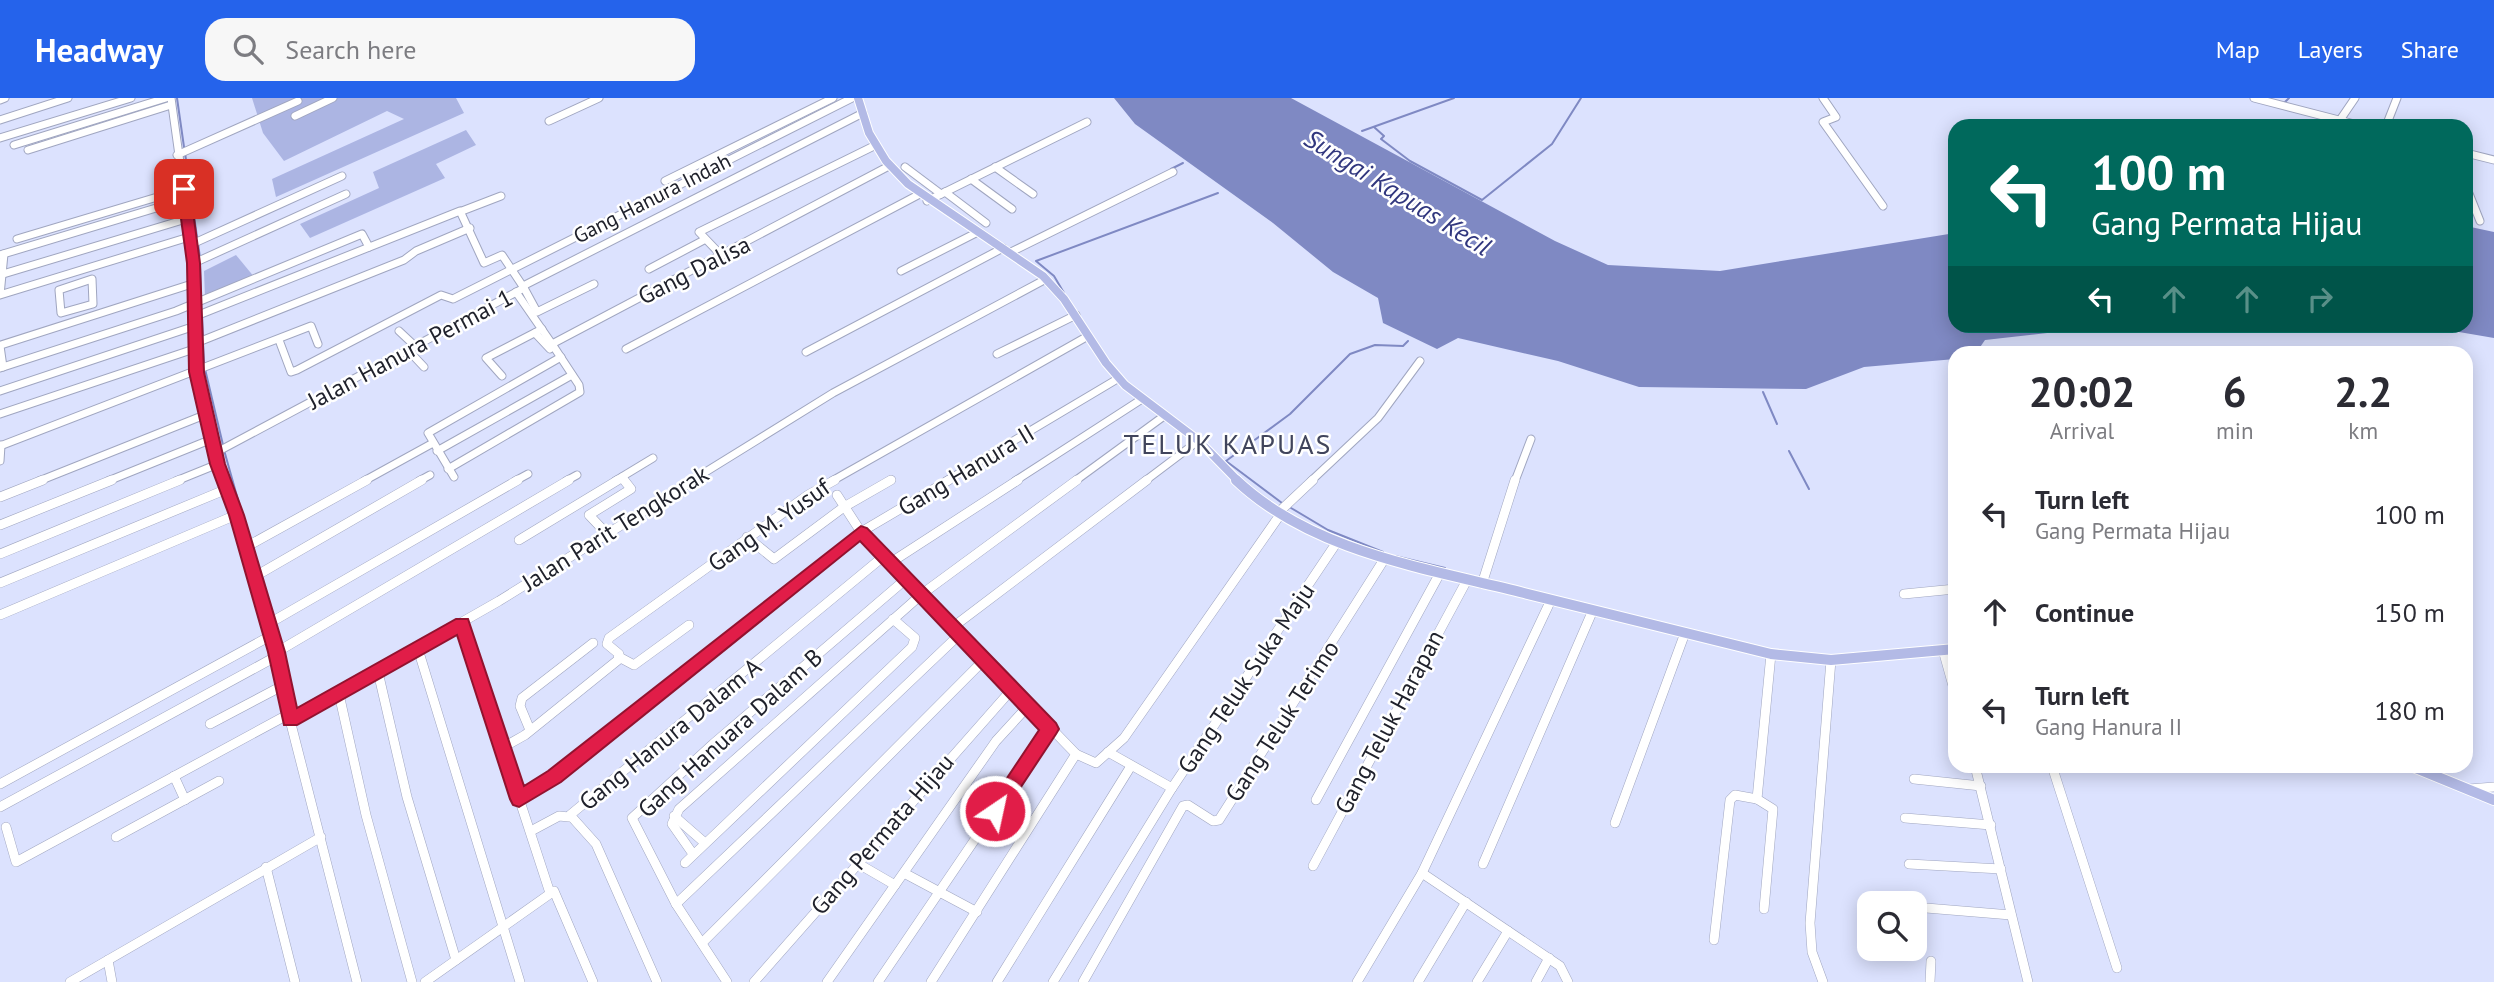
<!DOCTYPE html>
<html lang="en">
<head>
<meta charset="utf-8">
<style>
  body { margin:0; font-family:"PT Sans",sans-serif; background:#f7f7f7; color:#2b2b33; height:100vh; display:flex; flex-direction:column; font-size:26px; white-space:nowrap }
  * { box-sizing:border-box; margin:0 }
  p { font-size:23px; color:#7c7c81 }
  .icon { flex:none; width:38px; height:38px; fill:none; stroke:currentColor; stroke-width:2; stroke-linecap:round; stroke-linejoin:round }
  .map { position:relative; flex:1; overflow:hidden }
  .drawer { position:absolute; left:1948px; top:248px; width:525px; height:427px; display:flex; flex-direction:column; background:#fff; border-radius:21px; box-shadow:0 4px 18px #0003 }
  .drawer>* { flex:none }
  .banner { position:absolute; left:1948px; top:21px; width:525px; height:214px; border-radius:21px; box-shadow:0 4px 18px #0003; background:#00695c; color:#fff; overflow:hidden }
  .buttons { position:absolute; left:1857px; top:793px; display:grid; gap:14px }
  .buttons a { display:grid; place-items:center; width:70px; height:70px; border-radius:14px; background:#fff; box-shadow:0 4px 18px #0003; font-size:35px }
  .pin { position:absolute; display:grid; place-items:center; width:60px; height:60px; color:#fff; margin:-30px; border-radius:14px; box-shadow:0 4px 10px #0006 }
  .me { position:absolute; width:77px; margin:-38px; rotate:34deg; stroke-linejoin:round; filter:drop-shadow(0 0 5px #0008) }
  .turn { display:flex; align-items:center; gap:24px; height:147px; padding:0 28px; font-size:32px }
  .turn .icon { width:91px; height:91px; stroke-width:2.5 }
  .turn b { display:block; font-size:49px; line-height:60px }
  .lanes { display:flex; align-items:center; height:66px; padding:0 28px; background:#0003; justify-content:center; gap:35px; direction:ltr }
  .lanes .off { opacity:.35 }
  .eta { display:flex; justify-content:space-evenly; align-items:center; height:119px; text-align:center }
  .eta b { font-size:42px; font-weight:700; line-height:49px }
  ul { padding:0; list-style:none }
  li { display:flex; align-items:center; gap:21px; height:98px; padding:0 28px }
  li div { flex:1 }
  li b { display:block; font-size:26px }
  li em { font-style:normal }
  header { display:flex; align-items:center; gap:42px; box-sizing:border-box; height:98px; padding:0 35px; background:#2563eb; color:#fff }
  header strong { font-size:33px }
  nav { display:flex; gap:38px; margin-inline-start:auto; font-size:24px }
  .search { width:490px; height:63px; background:#f7f7f7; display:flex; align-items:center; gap:18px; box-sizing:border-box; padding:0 24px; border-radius:21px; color:#7c7c81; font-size:26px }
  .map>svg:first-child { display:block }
</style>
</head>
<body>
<header>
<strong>Headway</strong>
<div class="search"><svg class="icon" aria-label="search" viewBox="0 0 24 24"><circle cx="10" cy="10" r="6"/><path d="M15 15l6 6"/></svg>Search here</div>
<nav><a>Map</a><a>Layers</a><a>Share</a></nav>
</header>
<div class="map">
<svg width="2494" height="884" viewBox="0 0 2494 884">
  <rect width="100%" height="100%" fill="#dce2fe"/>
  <g fill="#acb5e3">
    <polygon points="252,0 456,0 464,15 276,99 272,81 404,21 387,13 284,63 263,35"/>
    <polygon points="466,32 476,47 436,66 445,80 310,140 300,126 379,90 373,74"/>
    <polygon points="236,157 255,180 205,200 204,173"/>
  </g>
  <g fill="#7f89c3">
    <polygon points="1114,0 1291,0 1555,143 1608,167 1720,173 1955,135 1955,228 2108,228 1985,242 1976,255 1955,256 1955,261 1864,269 1806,291 1639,289 1558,263 1458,240 1437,251 1383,225 1378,200 1333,174 1273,125 1135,26"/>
    <polygon points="2466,128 2494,134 2494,240 2424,228 2466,228"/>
  </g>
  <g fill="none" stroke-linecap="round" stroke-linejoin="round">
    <g stroke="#7f89c3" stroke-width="2">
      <polyline points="177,0 184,49"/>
      <polyline points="2285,4 2289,0"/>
      <polyline points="1374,29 1384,38 1381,41 1410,63 1482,102 1552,46 1581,0"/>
      <polyline points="1362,33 1454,0"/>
      <polyline points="185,55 197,139"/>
      <polyline points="1171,71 1183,65"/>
      <polyline points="198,145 200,160"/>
      <polyline points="200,166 201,199"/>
      <polyline points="1064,195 1054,178 1036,163 1218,95"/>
      <polyline points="202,218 203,241"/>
      <polyline points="203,246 204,265"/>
      <polyline points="205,271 223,347"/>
      <polyline points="1763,294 1777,326"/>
      <polyline points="224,352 249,441"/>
      <polyline points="1789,353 1809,391"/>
      <polyline points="1282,405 1226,363 1290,316 1350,256 1375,247 1403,248 1408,243"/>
      <polyline points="1291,410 1328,432 1383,454"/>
      <polyline points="251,450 256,472"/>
      <polyline points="1395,458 1445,470"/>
    </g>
    <g stroke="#a0a6c0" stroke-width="9">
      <g id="minor-far1">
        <polyline points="171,0 194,165 196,274 224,383"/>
        <polyline points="1823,0 1836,19 1823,24 1883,108"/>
        <polyline points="2254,0 2362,28"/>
        <polyline points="0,2 5,0"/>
        <polyline points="295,18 333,0"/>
        <polyline points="0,22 68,0"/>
        <polyline points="2340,22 2355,0"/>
        <polyline points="549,23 599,0"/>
        <polyline points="2386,28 2397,0"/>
        <polyline points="0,40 131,0"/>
        <polyline points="14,47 166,0"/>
        <polyline points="28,52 171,7"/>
        <polyline points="2466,55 2494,62"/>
        <polyline points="177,57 298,3"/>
        <polyline points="905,69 941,96"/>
        <polyline points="995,69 1033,96"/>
        <polyline points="971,81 1012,111"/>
        <polyline points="665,83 833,0"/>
        <polyline points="2466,88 2480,123"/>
        <polyline points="945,94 986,125"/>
        <polyline points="927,103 1087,24"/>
        <polyline points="462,113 501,98"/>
        <polyline points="17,141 184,91"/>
        <polyline points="190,147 342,78"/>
        <polyline points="1009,155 1173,74"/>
        <polyline points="4,156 0,197 189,139"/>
        <polyline points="0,157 186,101"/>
        <polyline points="722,158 699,134 876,47"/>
        <polyline points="194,165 346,96"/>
        <polyline points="649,171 704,142"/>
        <polyline points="901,173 976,135"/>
        <polyline points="0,177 186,121"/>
        <polygon points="92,181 93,206 61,215 59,192"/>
        <polyline points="523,188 863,15"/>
        <polyline points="516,194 552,246"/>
        <polyline points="196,218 460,113 484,165 502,157 524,190"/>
        <polyline points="399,233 415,248"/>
        <polyline points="535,235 550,251"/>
        <polyline points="279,242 291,274 297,272 441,197 453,201 852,0"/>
        <polyline points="196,245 404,162 416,153 470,130"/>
        <polyline points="1,247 195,185"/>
        <polyline points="0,248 3,269"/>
        <polyline points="626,251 918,97"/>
        <polyline points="408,252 424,269"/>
        <polyline points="806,254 1003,150"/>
        <polyline points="997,256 1076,217"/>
        <polyline points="0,270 176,213 362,136 369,149"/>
        <polyline points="502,278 486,260 542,231"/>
        <polyline points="0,293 195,228"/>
        <polyline points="0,316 194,251"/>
        <polyline points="0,348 311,228 318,246"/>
        <polyline points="437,353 572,277"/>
        <polyline points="215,355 524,190 537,214 594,186"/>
        <polyline points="0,363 1,347"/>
        <polyline points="448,371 580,294 579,287 552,246 889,68"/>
        <polyline points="454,379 428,335 561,259"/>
        <polyline points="622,379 625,383"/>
        <polyline points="39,383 207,316"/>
        <polyline points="108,383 212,341"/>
        <polyline points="176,383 218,366"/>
        <polyline points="364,383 433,345"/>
        <polyline points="419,383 430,377"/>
        <polyline points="515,383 528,376"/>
        <polyline points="566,383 577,377"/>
        <polyline points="615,383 653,360"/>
        <polyline points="691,383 833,295 1046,181"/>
        <polyline points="832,383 1088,238"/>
        <polyline points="889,383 891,382"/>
        <polyline points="946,383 1119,280"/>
        <polyline points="1015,383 1142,301"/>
        <polyline points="1075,383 1164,318"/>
        <polyline points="1145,383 1198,343"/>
        <polyline points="1311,383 1378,320 1420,263"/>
        <polyline points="1515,383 1531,341"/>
      </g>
    </g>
    <g stroke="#a0a6c0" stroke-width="10">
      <g id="minor">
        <polyline points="224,382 277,554 290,622"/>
        <polyline points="837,397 861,434 953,529"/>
        <polyline points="0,399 43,382"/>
        <polyline points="1280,413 1313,382"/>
        <polyline points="0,427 112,382"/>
        <polyline points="607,436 589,417 631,391 624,382"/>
        <polyline points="747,439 774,461 844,409 891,382"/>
        <polyline points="519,442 618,382"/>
        <polyline points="246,449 367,382"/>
        <polyline points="0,456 180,382"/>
        <polyline points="890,465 1018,382"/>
        <polyline points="254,479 422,382"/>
        <polyline points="0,485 227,391"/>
        <polyline points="1482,486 1515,382"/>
        <polyline points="1904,496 1955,491"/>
        <polyline points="0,517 236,417"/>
        <polyline points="268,526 518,382"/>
        <polyline points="462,526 550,795"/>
        <polyline points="418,551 520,884"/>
        <polyline points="1943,552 1955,595"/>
        <polyline points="277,554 569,382"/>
        <polyline points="619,559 634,567 689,527"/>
        <polyline points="378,574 407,699 456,862"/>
        <polyline points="339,596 366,717 412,884"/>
        <polyline points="210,626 282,588"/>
        <polyline points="530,632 520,608 522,600 593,545"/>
        <polyline points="502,650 525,637 618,562 619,556 607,546 609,540 808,397 835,382"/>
        <polyline points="1108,654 1172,690 1337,444"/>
        <polyline points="1076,656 1096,665 1124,640 1282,414"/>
        <polyline points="1975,668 2028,884"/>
        <polyline points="2052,668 2117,870"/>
        <polyline points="174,678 185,702"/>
        <polyline points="1914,681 1981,688"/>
        <polyline points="0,686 272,537"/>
        <polyline points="2469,691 2494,689"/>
        <polyline points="519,701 555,678 861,434 949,382"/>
        <polyline points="1316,702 1440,475"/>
        <polyline points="0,709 277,558"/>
        <polyline points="674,718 705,745"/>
        <polyline points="1905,720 1991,727"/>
        <polyline points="1615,725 1685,535"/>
        <polyline points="6,729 16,764 289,616"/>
        <polyline points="531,733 559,718 569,719"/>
        <polyline points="116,739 219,683"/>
        <polyline points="693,756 672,726 679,711 922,496 1077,382"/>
        <polyline points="685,765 912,549 915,540 893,521"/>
        <polyline points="857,765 895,787"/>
        <polyline points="1483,766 1593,512"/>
        <polyline points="1909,766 2001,771"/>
        <polyline points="1313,768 1467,482"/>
        <polyline points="266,769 295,884"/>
        <polyline points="904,775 977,814"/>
        <polyline points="1422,775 1560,868 1568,884"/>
        <polyline points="676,806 960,536"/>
        <polyline points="1914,809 2011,817"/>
        <polyline points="1764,811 1773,711 1757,701 1771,556"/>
        <polyline points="1714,842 1730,702 1735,697 1757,701"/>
        <polyline points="702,845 985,561"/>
        <polyline points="108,862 112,884"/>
        <polyline points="70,884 321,739"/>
        <polyline points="357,884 290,622 499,503 694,382"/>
        <polyline points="425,884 554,793 593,884"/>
        <polyline points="657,884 596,746 570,717 884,458"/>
        <polyline points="727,884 676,806 632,720 713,646 906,481"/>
        <polyline points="754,884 1013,590"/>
        <polyline points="827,884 996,643 1029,607"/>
        <polyline points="878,884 1050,631"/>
        <polyline points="931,884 1076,656 953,529 1147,382"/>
        <polyline points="997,884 1131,668"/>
        <polyline points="1053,884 1172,690"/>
        <polyline points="1083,884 1183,708 1188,707 1213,723 1219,722 1385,460"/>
        <polyline points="1357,884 1422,775 1550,504"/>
        <polyline points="1418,884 1466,804"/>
        <polyline points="1477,884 1508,833"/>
        <polyline points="1536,884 1549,860"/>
        <polyline points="1823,884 1812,854 1810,825 1831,562"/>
        <polyline points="1930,884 1931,863"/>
      </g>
    </g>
    <g stroke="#fff" stroke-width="10">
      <polyline id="major-far1" points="858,0 869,35 886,63 908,86 1043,178 1064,201 1106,265 1125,287 1199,343 1238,383"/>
    </g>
    <g stroke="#fff" stroke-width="12">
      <g id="major">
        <path d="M1236 382C1312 454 1426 470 1524 495 1606 515 1689 536 1771 556L1831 562 1955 551"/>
        <polyline points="2411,668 2494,702"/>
      </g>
    </g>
    <use href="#minor-far1" stroke="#fff" stroke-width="7"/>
    <use href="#minor" stroke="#fff" stroke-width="9"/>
    <use href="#major-far1" stroke="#b3bae6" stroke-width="8"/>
    <use href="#major" stroke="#b3bae6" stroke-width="10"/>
  </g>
  <polygon fill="#e11d48" stroke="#92132f" stroke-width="2" points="184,87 190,91 200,165 204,274 225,366 244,417 285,554 297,610 456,521 468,521 524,688 548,673 861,428 867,430 1056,625 1059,631 1056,636 1001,719 995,721 988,719 985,713 1039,632 860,443 561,684 519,709 513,707 510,701 457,537 297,627 284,627 268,554 229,417 210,366 189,274 187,165 177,91"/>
  <g text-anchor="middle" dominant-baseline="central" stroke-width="5" stroke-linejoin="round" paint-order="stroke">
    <g font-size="21" fill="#20222c" stroke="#fff">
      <text transform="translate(652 100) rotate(-27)">Gang Hanura Indah</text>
    </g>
    <g font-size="24" fill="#20222c" stroke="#fff">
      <text transform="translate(694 172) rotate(-27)">Gang Dalisa</text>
      <text transform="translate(410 251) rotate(-28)">Jalan Hanura Permai 1</text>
      <text transform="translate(966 372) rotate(-31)">Gang Hanura II</text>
      <text transform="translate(769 427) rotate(-35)">Gang M. Yusuf</text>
      <text transform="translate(615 430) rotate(-32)">Jalan Parit Tengkorak</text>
      <text transform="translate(1246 580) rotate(-56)">Gang Teluk Suka Maju</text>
      <text transform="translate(1282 623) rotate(-57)">Gang Teluk Terimo</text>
      <text transform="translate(1389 624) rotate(-62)">Gang Teluk Harapan</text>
      <text transform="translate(730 635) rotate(-42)">Gang Hanuara Dalam B</text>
      <text transform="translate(670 636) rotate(-39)">Gang Hanura Dalam A</text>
      <text transform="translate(882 736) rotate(-49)">Gang Permata Hijau</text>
    </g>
    <g font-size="26" font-style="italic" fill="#31377e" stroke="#fff">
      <text transform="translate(1398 94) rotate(32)">Sungai Kapuas Kecil</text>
    </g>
    <g font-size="28" letter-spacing="2" fill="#41455c" stroke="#fff">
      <text x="1228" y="345">TELUK KAPUAS</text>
    </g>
  </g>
</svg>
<div class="buttons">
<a><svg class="icon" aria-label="search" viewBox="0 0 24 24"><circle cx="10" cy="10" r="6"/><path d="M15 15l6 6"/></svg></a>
</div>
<div class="pin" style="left:184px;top:91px;background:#d93025"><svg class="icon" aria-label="arrive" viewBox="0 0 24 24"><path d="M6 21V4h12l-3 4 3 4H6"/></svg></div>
<svg class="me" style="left:995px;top:713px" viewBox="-20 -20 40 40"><circle r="17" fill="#e11d48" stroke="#fff" stroke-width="3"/><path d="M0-11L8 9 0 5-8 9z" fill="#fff"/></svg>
<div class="banner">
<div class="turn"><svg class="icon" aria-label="left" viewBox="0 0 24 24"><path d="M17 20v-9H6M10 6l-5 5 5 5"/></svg><div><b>100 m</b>Gang Permata Hijau</div></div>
<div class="lanes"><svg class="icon" aria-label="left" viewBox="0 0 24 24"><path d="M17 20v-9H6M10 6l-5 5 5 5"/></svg><svg class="icon off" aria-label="ahead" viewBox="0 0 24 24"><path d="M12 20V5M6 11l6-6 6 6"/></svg><svg class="icon off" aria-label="ahead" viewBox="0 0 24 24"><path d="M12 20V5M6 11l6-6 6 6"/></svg><svg class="icon off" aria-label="right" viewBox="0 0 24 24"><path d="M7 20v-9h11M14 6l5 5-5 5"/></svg></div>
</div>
<section class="drawer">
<div class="eta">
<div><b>20:02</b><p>Arrival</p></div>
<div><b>6</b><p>min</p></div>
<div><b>2.2</b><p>km</p></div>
</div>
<ul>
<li><svg class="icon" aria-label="left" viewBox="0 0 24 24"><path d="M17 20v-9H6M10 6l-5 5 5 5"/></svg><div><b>Turn left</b><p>Gang Permata Hijau</p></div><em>100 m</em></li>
<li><svg class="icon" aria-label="ahead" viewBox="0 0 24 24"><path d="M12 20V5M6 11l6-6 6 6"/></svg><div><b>Continue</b></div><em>150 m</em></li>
<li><svg class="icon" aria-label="left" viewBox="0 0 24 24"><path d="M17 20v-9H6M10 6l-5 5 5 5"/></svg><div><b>Turn left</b><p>Gang Hanura II</p></div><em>180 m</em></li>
</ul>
</section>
</div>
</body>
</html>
